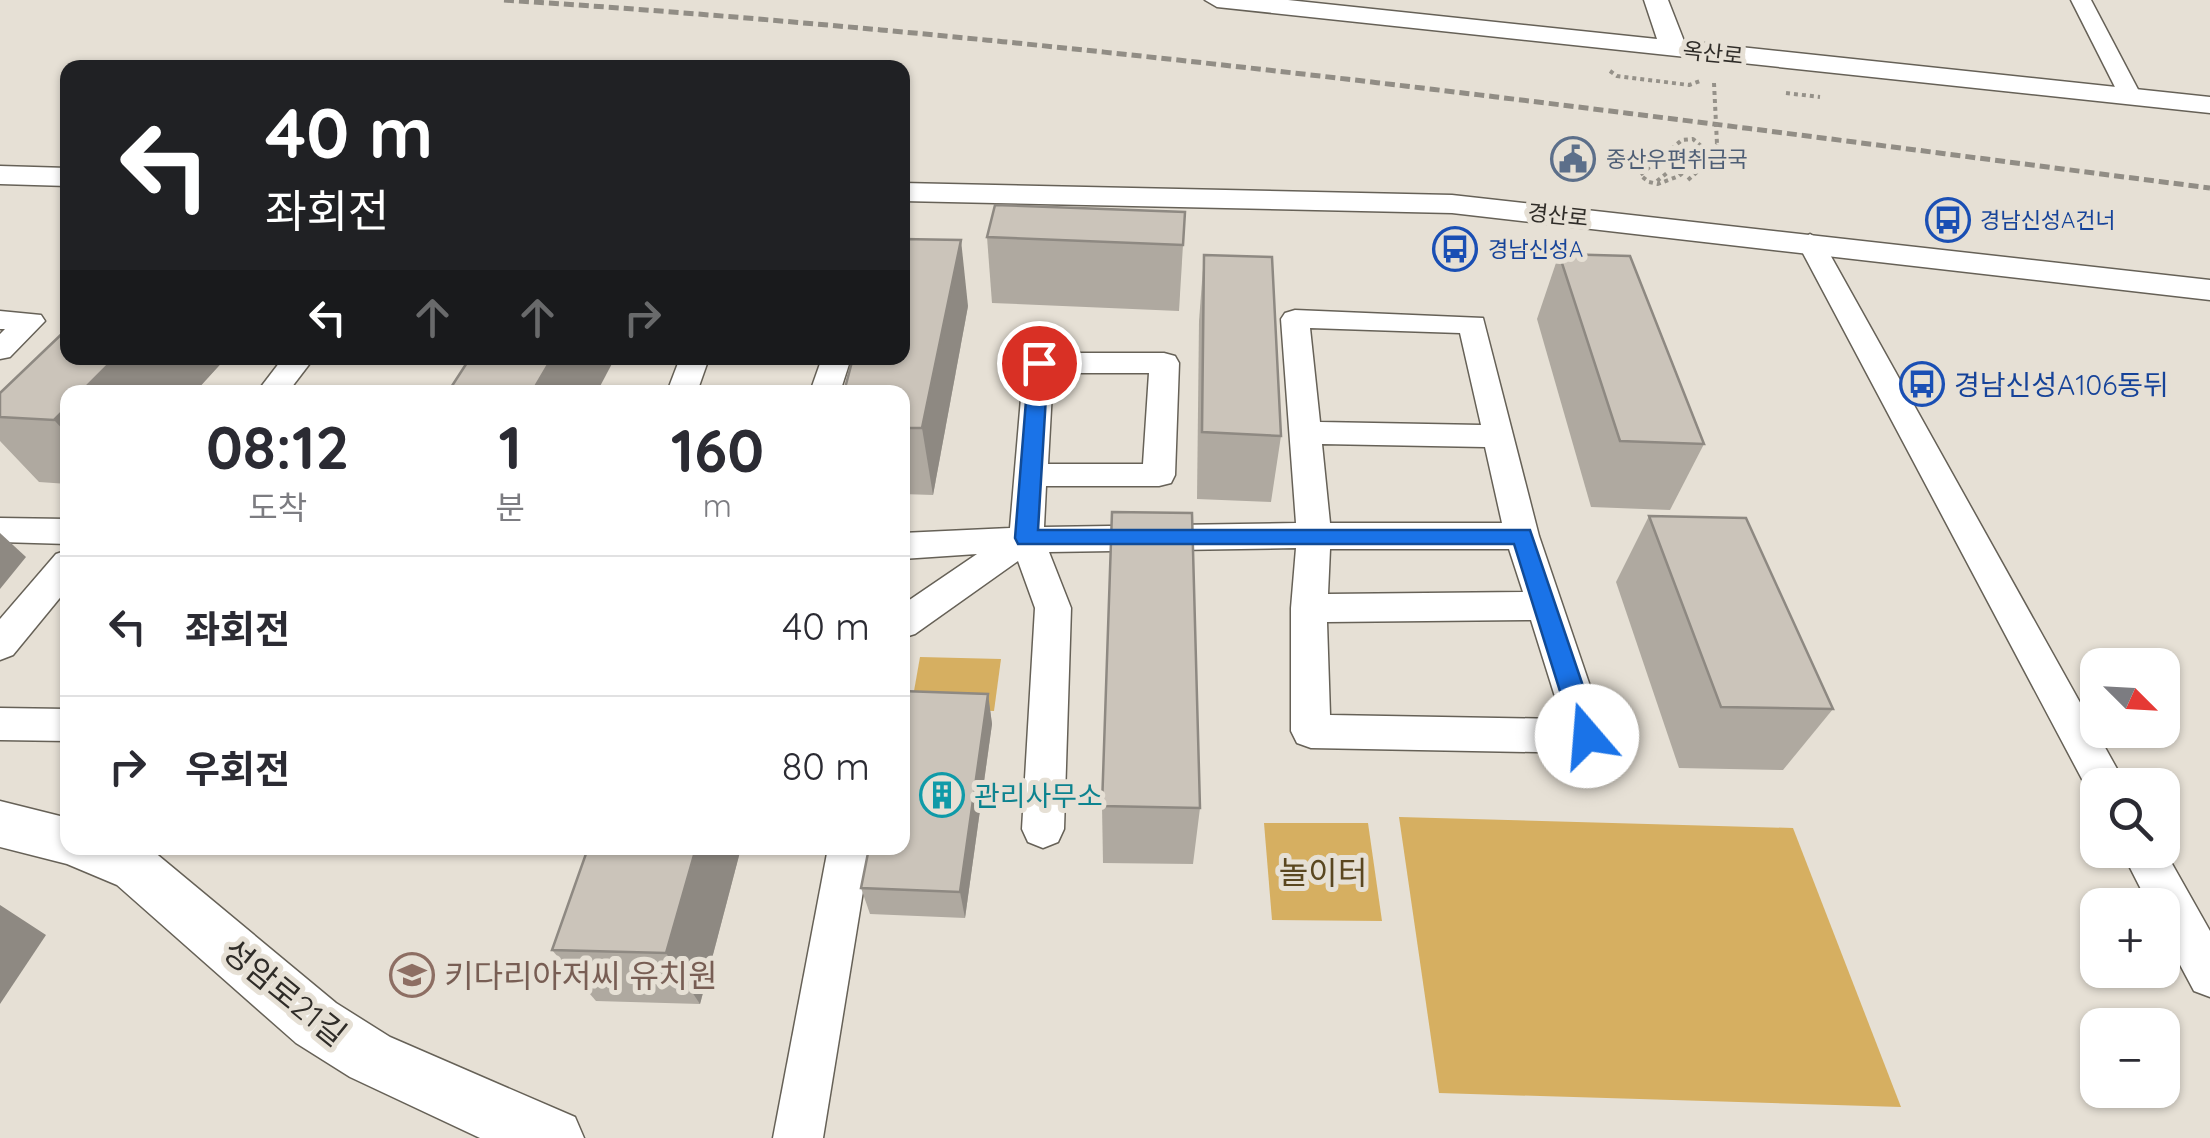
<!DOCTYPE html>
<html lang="ko">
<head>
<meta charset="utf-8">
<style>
  body { margin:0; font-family:Quicksand,"Noto Sans KR",sans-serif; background:#f2f2f3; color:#2b2b33; height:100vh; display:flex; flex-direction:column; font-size:38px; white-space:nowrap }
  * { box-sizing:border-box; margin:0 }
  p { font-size:32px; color:#7c7c81 }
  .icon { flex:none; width:55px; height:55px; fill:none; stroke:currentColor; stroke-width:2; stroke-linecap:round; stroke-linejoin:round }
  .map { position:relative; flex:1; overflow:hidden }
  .drawer { position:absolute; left:60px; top:385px; width:850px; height:470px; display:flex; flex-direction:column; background:#fff; border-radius:20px; box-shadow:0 2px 8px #0004 }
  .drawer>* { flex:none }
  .guide { position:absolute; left:60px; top:60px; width:850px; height:305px; border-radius:20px; box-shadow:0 2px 8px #0004; background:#202124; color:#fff; overflow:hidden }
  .needle { width:65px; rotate:114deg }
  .buttons { position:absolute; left:2080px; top:648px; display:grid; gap:20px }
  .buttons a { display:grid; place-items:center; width:100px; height:100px; border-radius:20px; background:#fff; box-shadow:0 2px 8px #0004; font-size:50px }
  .pin { position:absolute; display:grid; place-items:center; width:85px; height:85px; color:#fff; margin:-42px; border:5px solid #fff; border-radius:50%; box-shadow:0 2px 10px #0007 }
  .me { position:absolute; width:110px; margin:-55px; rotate:342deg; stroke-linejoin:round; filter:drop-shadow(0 0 8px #0008) }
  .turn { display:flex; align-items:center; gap:35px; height:210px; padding:0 40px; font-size:45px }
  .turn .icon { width:130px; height:130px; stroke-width:2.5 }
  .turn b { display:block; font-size:70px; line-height:85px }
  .lanes { display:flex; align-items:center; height:95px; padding:0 40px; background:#0003; justify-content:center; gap:50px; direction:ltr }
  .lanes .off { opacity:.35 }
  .eta { display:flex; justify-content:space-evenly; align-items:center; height:170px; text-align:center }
  .eta b { font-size:60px; font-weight:700; line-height:70px }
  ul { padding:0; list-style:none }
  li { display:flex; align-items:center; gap:30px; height:140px; padding:0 40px; border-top:2px solid #e1e1e2 }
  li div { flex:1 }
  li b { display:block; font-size:38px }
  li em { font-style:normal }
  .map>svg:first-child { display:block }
</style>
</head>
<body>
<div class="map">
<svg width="2210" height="1138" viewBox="0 0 2210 1138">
  <rect width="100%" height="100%" fill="#e6e0d5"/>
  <g fill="#d6af61">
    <polygon points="920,657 1001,659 994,711 911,708"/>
    <polygon points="1399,817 1793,828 1901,1107 1439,1093"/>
    <polygon points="1264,823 1368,823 1382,921 1272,920"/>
  </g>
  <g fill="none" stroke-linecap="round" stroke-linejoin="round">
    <g stroke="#666157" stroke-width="3">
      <g id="minor">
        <polygon points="2071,0 2091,0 2142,97 2139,102 2131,104 2120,97"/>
        <polygon points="1810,234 1823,242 2126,785 2098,785 2098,800 2092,798 1797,242"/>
        <path d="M1295 310 1483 318 1539 536 1607 736 1601 748 1587 753 1311 748 1297 743 1291 731V608L1296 548 1049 552 1071 608 1064 829 1058 842 1043 848 1028 842 1022 829 1035 608 1018 561 915 634 902 638V605L977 554 902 559V533L1010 528 1024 363 1028 356 1039 353H1164L1175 356 1179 363 1175 475 1171 483 1159 486H1046L1044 527 1296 523 1281 319 1285 313ZM1310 328 1460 333 1481 425 1320 422ZM1053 373H1149L1143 464H1048ZM1322 444 1485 447 1502 523H1330ZM1330 549H1509L1523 592 1328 594ZM1531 620 1562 719 1330 715 1327 622Z"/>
        <polygon points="0,311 41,315 45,321 10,357 0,359 0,334 5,329 0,329"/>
        <polygon points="283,358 314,358 288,392 257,392"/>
        <polygon points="680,358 709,358 697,392 667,392"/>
        <polygon points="822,358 851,358 840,392 810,392"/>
        <polygon points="0,518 68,519 68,544 0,542"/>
        <polygon points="68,550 68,588 13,655 0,660 0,619 56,554"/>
        <polygon points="0,708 68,709 68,741 0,740"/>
        <polygon points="2162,846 2210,931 2210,997 2194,991 2162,931 2162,905 2149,905 2121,850 2162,850"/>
        <polygon points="828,848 870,848 823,1138 773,1138"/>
      </g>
    </g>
    <g stroke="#666157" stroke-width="3">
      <g id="tertiary">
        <polygon points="1205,0 1288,0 1657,39 1644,0 1668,0 1684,41 2210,97 2210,113 1217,7"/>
        <polygon points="0,166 68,168 68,186 0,184"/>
        <polygon points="902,183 1452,195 2210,280 2210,300 1452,213 902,201"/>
        <polygon points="0,801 68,818 68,848 144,848 153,851 336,1003 390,1037 575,1117 584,1138 480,1138 350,1077 296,1043 117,885 67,864 0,847"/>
      </g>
    </g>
    <g stroke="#959189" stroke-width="4" stroke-dasharray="4 4" stroke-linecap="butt">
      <polyline points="1610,71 1617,76 1689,85 1700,81"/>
      <polyline points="1786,93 1820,97"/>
      <polyline points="1688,180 1718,153 1717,145"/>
      <polyline points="1657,181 1701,146 1693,139 1682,140 1640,175 1649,182 1658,184 1679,176 1717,144"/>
    </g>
    <use href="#minor" fill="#fff" fill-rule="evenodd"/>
    <use href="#tertiary" fill="#fff" fill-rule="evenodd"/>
    <path stroke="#918d85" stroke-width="5" stroke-dasharray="10 5" stroke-linecap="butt" d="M504 0C1076 37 1642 115 2210 188"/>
    <polyline stroke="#959189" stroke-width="4" stroke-dasharray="4 4" stroke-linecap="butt" points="1714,83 1717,144"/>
  </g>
  <g fill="#afa9a0">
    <polygon points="1185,212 1179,311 992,303 987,237"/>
    <polygon points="1559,254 1704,444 1670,510 1591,507 1537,319"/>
    <polygon points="1204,255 1281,436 1271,502 1197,499 1199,321"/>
    <polygon points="968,306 933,495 902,494 902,392"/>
    <polygon points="68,358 226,358 195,392 68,392 68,484 39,482 0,441 0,393"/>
    <polygon points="1649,516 1833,709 1783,770 1679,768 1616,582"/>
    <polygon points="988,694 992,724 965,918 870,914 861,888"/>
    <polygon points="1102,806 1200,808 1193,864 1103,863"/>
    <polygon points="741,848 700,1004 596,1001 552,950"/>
  </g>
  <g fill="#8e8982">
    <polygon points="961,240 968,306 933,495 922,428"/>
    <polygon points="115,358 226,358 195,392 81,392"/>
    <polygon points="552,358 615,358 597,392 532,392"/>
    <polygon points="68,406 68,435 54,420"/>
    <polygon points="0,533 26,557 0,589"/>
    <polygon points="988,694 992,724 965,918 960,892"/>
    <polygon points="696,848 741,848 700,1004 666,953"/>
    <polygon points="0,905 46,935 0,1004"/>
  </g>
  <g fill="#cbc4ba" stroke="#8e8982" stroke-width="2.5">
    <polygon points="995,205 1185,212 1183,245 987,237"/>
    <polygon points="902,239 961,240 922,428 902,428 902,392 844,392 853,358 902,358"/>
    <polygon points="1559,254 1630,256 1704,444 1620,441"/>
    <polygon points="1204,255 1272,257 1281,436 1202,432"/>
    <polygon points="68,328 68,358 115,358 81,392 68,392 68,406 54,420 0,417 0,393"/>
    <polygon points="470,358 552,358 532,392 448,392"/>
    <polygon points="1112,512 1192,513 1200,808 1102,806"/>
    <polygon points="1649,516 1746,518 1833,709 1721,707"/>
    <polygon points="902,691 988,694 960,892 861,888 869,848 902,848"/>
    <polygon points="588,848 696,848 666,953 552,950"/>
  </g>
  <polygon fill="#1a73e8" stroke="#114b97" stroke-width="2.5" points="1039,357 1048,363 1038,530 1530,530 1600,736 1596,744 1587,747 1578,744 1574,736 1514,544 1018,544 1015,538 1029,363"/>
  <defs>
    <g id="civic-ring" transform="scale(2.25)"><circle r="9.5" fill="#e6e0d5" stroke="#5c6f8a" stroke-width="1.5"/><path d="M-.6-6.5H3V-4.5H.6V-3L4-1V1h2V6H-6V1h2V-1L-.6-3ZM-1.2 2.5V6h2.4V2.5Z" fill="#5c6f8a"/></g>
    <g id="bus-ring" transform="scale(2.25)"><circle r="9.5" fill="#e6e0d5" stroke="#1a4fb4" stroke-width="1.5"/><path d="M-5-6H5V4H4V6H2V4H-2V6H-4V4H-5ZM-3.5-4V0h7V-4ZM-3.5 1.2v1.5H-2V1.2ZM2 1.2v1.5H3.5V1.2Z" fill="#1a4fb4"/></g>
    <g id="building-ring" transform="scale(2.25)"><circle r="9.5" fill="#e6e0d5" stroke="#0f9aa8" stroke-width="1.5"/><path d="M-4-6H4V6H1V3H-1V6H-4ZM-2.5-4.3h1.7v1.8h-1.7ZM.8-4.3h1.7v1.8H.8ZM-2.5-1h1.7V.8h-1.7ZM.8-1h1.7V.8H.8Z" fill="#0f9aa8"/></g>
    <g id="school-ring" transform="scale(2.25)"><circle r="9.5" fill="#e6e0d5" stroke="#8d6e63" stroke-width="1.5"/><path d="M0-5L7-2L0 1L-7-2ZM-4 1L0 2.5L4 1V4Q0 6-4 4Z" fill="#8d6e63"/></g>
  </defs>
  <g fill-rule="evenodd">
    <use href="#civic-ring" x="1573" y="159"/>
    <use href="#bus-ring" x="1948" y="220"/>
    <use href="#bus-ring" x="1455" y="249"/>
    <use href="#bus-ring" x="1922" y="384"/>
    <use href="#building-ring" x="942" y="795"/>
    <use href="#school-ring" x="412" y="975"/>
  </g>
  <g text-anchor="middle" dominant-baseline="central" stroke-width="10" stroke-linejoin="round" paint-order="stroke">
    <g font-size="22" fill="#2f2c28" stroke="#e6e0d5">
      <text transform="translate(1713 53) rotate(6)">옥산로</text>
      <text transform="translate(1558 215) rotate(6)">경산로</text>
    </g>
    <g font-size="22" fill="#4e5e75" stroke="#e6e0d5" text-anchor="start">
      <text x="1606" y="159">중산우편취급국</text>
    </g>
    <g font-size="22" fill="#164399" stroke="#e6e0d5" text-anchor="start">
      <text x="1980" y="220">경남신성A건너</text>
      <text x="1488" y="249">경남신성A</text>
    </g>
    <g font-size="28" fill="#164399" stroke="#e6e0d5" text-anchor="start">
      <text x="1954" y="384">경남신성A106동뒤</text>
    </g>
    <g font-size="28" fill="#0d838f" stroke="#e6e0d5" text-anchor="start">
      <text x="974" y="795">관리사무소</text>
    </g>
    <g font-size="32" fill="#5a4720" stroke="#e6e0d5">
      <text x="1323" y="872">놀이터</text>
    </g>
    <g font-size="32" fill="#785e54" stroke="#e6e0d5" text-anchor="start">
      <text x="444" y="975">키다리아저씨 유치원</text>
    </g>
    <g font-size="32" fill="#2f2c28" stroke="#e6e0d5">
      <text transform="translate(285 992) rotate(39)">성암로21길</text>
    </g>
  </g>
</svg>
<div class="buttons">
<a><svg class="needle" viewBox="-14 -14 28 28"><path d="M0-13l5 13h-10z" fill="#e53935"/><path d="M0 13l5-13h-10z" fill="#7c7c81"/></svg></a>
<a><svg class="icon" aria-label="search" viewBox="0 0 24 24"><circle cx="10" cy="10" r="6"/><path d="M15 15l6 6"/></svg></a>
<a>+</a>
<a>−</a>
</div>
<div class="pin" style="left:1039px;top:363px;background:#d93025"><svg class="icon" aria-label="arrive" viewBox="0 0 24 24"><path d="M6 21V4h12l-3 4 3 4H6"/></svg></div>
<svg class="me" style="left:1587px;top:736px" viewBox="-20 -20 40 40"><circle r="19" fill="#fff"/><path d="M0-13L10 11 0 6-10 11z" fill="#1a73e8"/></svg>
<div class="guide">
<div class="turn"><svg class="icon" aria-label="left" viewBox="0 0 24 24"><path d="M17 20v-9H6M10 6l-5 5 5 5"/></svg><div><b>40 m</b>좌회전</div></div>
<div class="lanes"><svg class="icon" aria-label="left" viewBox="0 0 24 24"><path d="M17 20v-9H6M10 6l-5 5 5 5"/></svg><svg class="icon off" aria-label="ahead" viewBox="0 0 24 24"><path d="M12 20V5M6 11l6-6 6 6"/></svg><svg class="icon off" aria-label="ahead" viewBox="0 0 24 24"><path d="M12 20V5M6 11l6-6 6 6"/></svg><svg class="icon off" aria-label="right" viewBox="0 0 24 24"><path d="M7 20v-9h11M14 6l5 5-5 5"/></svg></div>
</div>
<section class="drawer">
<div class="eta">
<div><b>08:12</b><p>도착</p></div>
<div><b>1</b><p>분</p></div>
<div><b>160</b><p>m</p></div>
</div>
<ul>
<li><svg class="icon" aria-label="left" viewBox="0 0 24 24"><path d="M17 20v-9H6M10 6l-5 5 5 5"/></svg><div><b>좌회전</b></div><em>40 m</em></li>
<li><svg class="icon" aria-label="right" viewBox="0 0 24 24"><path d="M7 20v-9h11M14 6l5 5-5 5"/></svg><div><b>우회전</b></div><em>80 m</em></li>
</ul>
</section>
</div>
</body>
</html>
